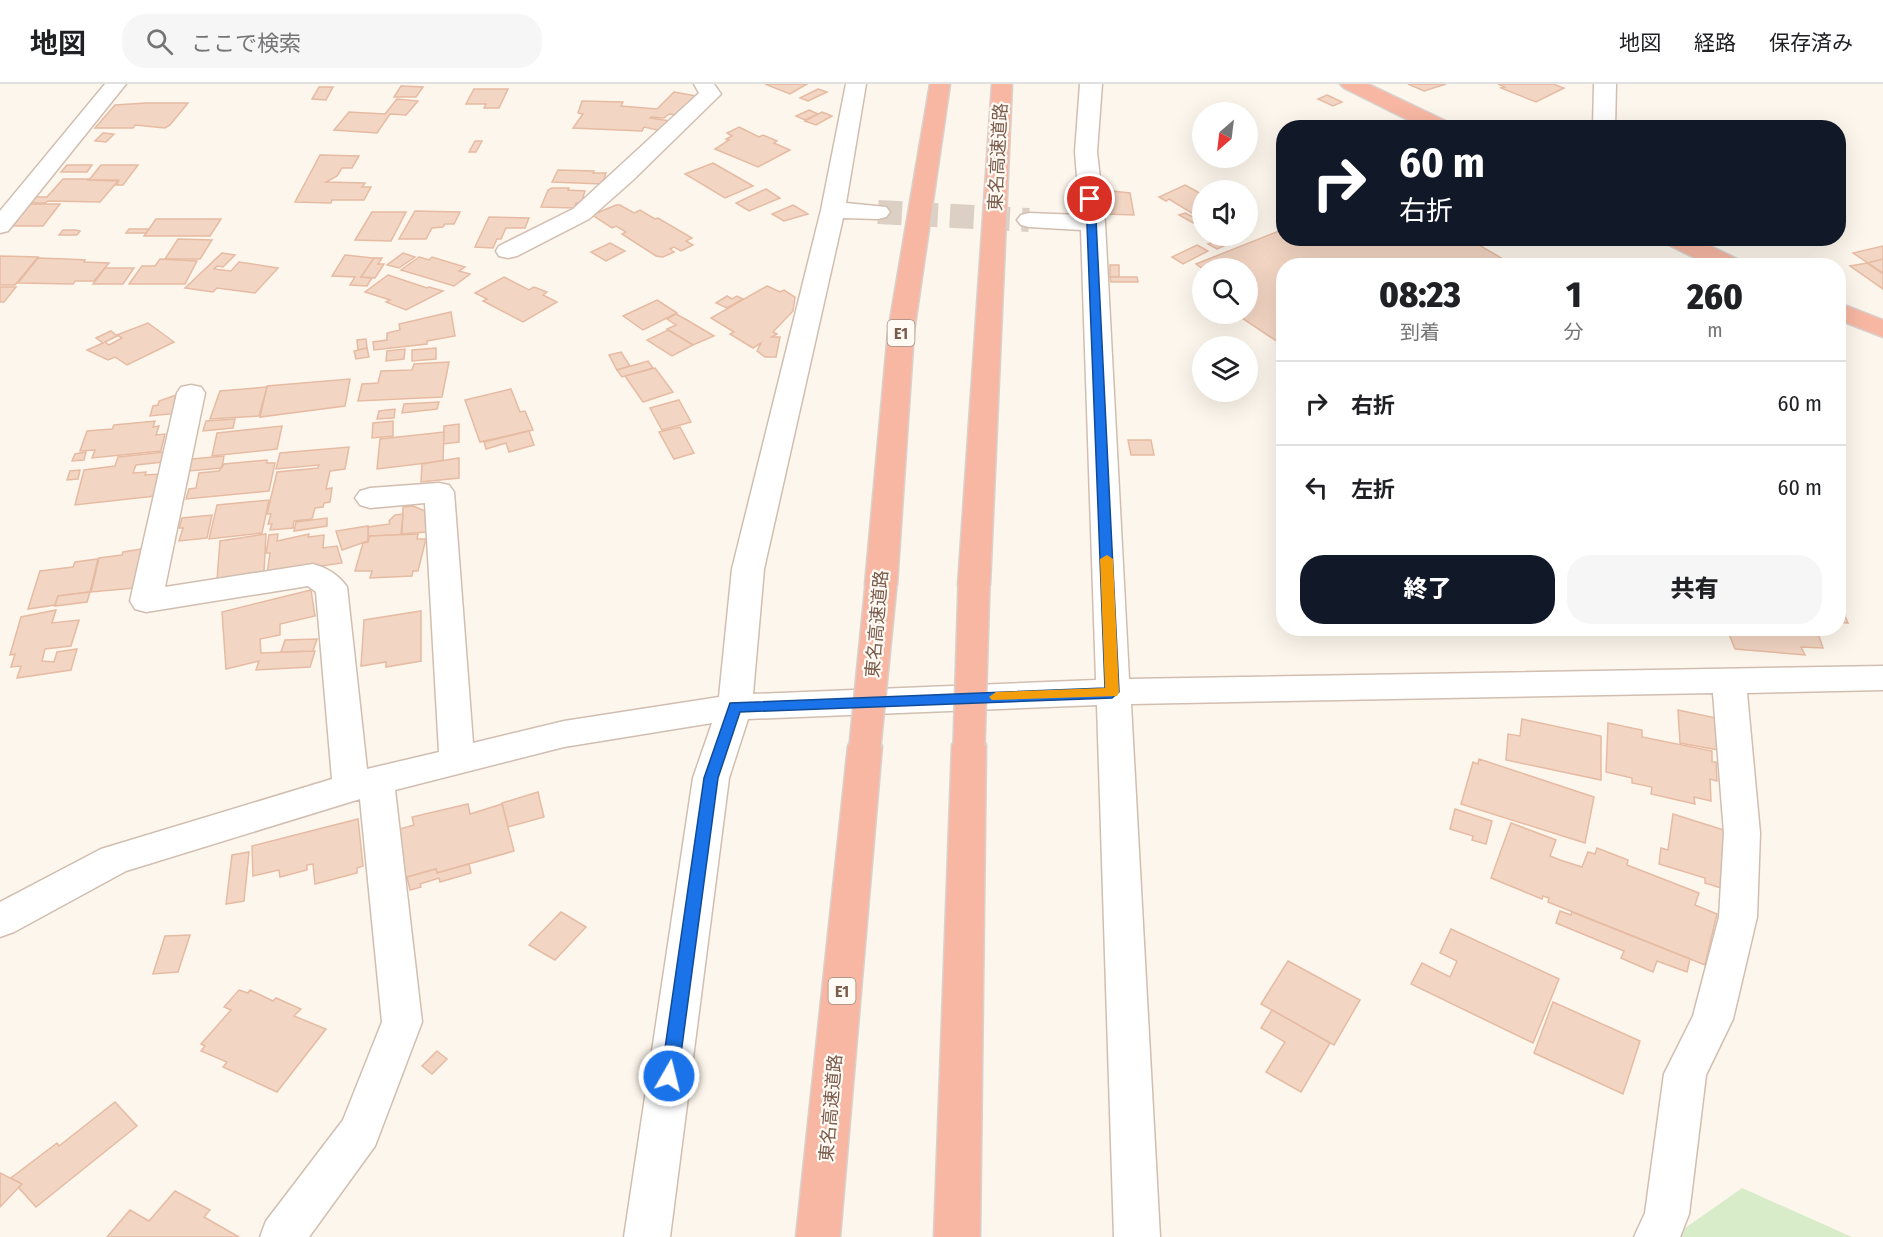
<!DOCTYPE html>
<html lang="ja">
<head>
<meta charset="utf-8">
<style>
  body { margin:0; font-family:"Fira Sans Condensed","Noto Sans JP",sans-serif; background:#f6f6f6; color:#202124; height:100vh; display:flex; flex-direction:column; font-size:22px; white-space:nowrap }
  * { box-sizing:border-box; margin:0 }
  p { font-size:20px; color:#757577 }
  .icon { flex:none; width:33px; height:33px; fill:none; stroke:currentColor; stroke-width:2; stroke-linecap:round; stroke-linejoin:round }
  .map { position:relative; flex:1; overflow:hidden }
  .panel { position:absolute; left:1276px; top:174px; width:570px; height:378px; display:flex; flex-direction:column; background:#fff; border-radius:24px; box-shadow:0 6px 24px #0002 }
  .panel>* { flex:none }
  .top-card { position:absolute; left:1276px; top:36px; width:570px; height:126px; border-radius:24px; box-shadow:0 6px 24px #0002; background:#111827; color:#fff; overflow:hidden }
  .needle { width:39px; rotate:208deg }
  .fabs { position:absolute; left:1192px; top:18px; display:grid; gap:12px }
  .fabs a { display:grid; place-items:center; width:66px; height:66px; border-radius:50%; background:#fff; box-shadow:0 6px 24px #0002; font-size:30px }
  .pin { position:absolute; display:grid; place-items:center; width:51px; height:51px; color:#fff; margin:-26px; border:3px solid #fff; border-radius:50%; box-shadow:0 2px 6px #0007 }
  .me { position:absolute; width:66px; margin:-33px; rotate:8deg; stroke-linejoin:round; filter:drop-shadow(0 0 4px #0008) }
  .turn { display:flex; align-items:center; gap:21px; height:126px; padding:0 24px; font-size:27px }
  .turn .icon { width:78px; height:78px; stroke-width:2.5 }
  .turn b { display:block; font-size:42px; line-height:51px }
  .eta { display:flex; justify-content:space-evenly; align-items:center; height:102px; text-align:center }
  .eta b { font-size:36px; font-weight:800; line-height:42px }
  .cta { display:flex; gap:12px; margin-top:auto; padding:12px 24px }
  .cta a { flex:1; height:69px; border-radius:24px; background:#111827; color:#fff; font-size:24px; font-weight:800; line-height:69px; text-align:center }
  .cta a+a { background:#f6f6f6; color:#202124 }
  ul { padding:0; list-style:none }
  li { display:flex; align-items:center; gap:18px; height:84px; padding:0 24px; border-top:2px solid #e0e0e0 }
  li div { flex:1 }
  li b { display:block; font-size:22px }
  li em { font-style:normal }
  header { display:flex; align-items:center; gap:36px; box-sizing:border-box; height:84px; padding:0 30px; background:#fff; border-bottom:2px solid #e0e0e0 }
  header strong { font-size:28px }
  nav { display:flex; gap:33px; margin-inline-start:auto; font-size:21px }
  .search { width:420px; height:54px; background:#f6f6f6; display:flex; align-items:center; gap:15px; box-sizing:border-box; padding:0 21px; border-radius:24px; color:#757577; font-size:22px }
  .map>svg:first-child { display:block }
</style>
</head>
<body>
<header>
<strong>地図</strong>
<div class="search"><svg class="icon" aria-label="search" viewBox="0 0 24 24"><circle cx="10" cy="10" r="6"/><path d="M15 15l6 6"/></svg>ここで検索</div>
<nav><a>地図</a><a>経路</a><a>保存済み</a></nav>
</header>
<div class="map">
<svg width="1883" height="1153" viewBox="0 0 1883 1153">
  <rect width="100%" height="100%" fill="#fdf6ec"/>
  <polygon fill="#d8ecc9" points="1742,1104 1852,1153 1676,1153 1678,1149"/>
  <g fill="#f3d5c3" stroke="#e6bba3" stroke-width="1.5">
    <polygon points="765,0 807,0 790,10"/>
    <polygon points="1408,0 1446,0 1424,7"/>
    <polygon points="1498,0 1553,0 1564,4 1536,18 1501,4 1505,3"/>
    <polygon points="401,2 423,3 416,13 394,13"/>
    <polygon points="319,3 333,3 326,16 312,15"/>
    <polygon points="474,5 508,5 499,24 484,24 486,20 466,20"/>
    <polygon points="818,5 827,8 808,17 800,14"/>
    <polygon points="674,8 696,12 677,31 669,30 664,34 651,33 650,34 670,37 662,47 644,43 642,47 573,44 583,30 578,29 582,17 623,18 621,22 657,25"/>
    <polygon points="1327,11 1342,18 1333,22 1318,15"/>
    <polygon points="397,15 418,17 406,31 390,30 377,49 334,46 349,28 385,30"/>
    <polygon points="146,19 188,19 170,41 165,44 135,41 133,44 95,44 115,21"/>
    <polygon points="809,26 818,30 805,36 796,32"/>
    <polygon points="822,28 832,32 816,41 805,37"/>
    <polygon points="739,43 759,53 763,51 777,57 774,59 790,66 758,83 715,65 729,56 726,55 732,52 727,49"/>
    <polygon points="103,49 114,50 106,58 95,57"/>
    <polygon points="475,57 482,57 476,68 469,68"/>
    <polygon points="320,71 359,72 352,84 342,84 337,92 326,98 365,99 362,103 371,103 364,116 332,116 331,119 295,118"/>
    <polygon points="713,79 753,102 725,114 685,90"/>
    <polygon points="67,81 92,81 87,88 61,88"/>
    <polygon points="101,81 138,81 123,101 116,101 119,96 89,96"/>
    <polygon points="558,86 594,87 593,89 606,89 602,100 552,98"/>
    <polygon points="63,95 89,95 88,96 118,97 100,118 48,117 45,119 28,119 34,113 47,113"/>
    <polygon points="1185,101 1203,111 1203,136 1169,115 1166,117 1159,113"/>
    <polygon points="552,104 569,104 568,106 585,107 581,119 576,119 575,124 541,123 548,106"/>
    <polygon points="766,105 780,114 749,127 736,119"/>
    <polygon points="1103,106 1130,109 1134,131 1106,130"/>
    <polygon points="29,120 60,120 43,142 12,142"/>
    <polygon points="616,121 620,121 634,129 640,126 655,135 658,134 692,154 686,157 693,161 681,167 674,163 670,165 674,168 663,173 656,172 622,150 626,148 616,142 612,144 592,131"/>
    <polygon points="793,121 808,130 784,137 772,130"/>
    <polygon points="415,127 460,128 454,140 445,140 443,143 432,144 426,155 399,155"/>
    <polygon points="372,128 406,128 391,157 355,156"/>
    <polygon points="1185,129 1199,136 1193,139 1179,131"/>
    <polygon points="489,133 529,134 525,144 506,144 501,155 497,155 493,164 475,163"/>
    <polygon points="156,135 221,135 210,152 144,152"/>
    <polygon points="129,145 149,145 146,149 126,149"/>
    <polygon points="1284,145 1284,154 1467,154 1515,182 1284,182 1284,262 1236,230 1248,230 1248,184 1203,185 1196,180"/>
    <polygon points="63,146 75,146 80,147 77,151 59,151"/>
    <polygon points="1229,153 1235,157 1217,165 1208,160"/>
    <polygon points="1739,154 1765,154 1754,161"/>
    <polygon points="178,155 212,156 200,175 165,175"/>
    <polygon points="610,159 625,167 606,177 591,168"/>
    <polygon points="1197,161 1208,167 1183,180 1172,173"/>
    <polygon points="1883,162 1883,175 1868,179 1853,169"/>
    <polygon points="222,169 235,171 223,183 217,182 214,185 231,187 239,178 278,184 255,209 217,204 213,208 185,204"/>
    <polygon points="403,169 415,173 399,184 387,181"/>
    <polygon points="345,171 374,174 361,193 372,194 367,202 350,201 355,193 332,192"/>
    <polygon points="0,172 38,173 15,201 0,201"/>
    <polygon points="419,173 429,176 432,173 465,183 459,187 470,190 454,202 401,186"/>
    <polygon points="38,174 67,175 85,176 84,178 109,179 94,197 75,197 73,200 18,199"/>
    <polygon points="374,174 382,174 378,180 384,180 375,194 361,193"/>
    <polygon points="160,175 197,177 185,200 129,200 142,182 155,182"/>
    <polygon points="1883,175 1883,189 1868,179"/>
    <polygon points="1867,179 1883,190 1883,205 1850,182"/>
    <rect x="1110" y="181" width="9" height="12"/>
    <polygon points="105,184 134,184 123,200 93,200"/>
    <polygon points="388,191 427,204 429,203 443,207 406,226 386,218 390,216 365,208"/>
    <polygon points="504,193 529,206 534,203 547,208 543,211 557,218 523,238 483,217 487,215 475,209"/>
    <polygon points="1110,193 1137,193 1138,198 1111,198"/>
    <polygon points="767,202 780,208 784,206 795,213 793,227 773,248 777,250 772,253 780,253 776,273 765,273 757,267 761,259 753,264 730,250 734,248 711,234"/>
    <polygon points="0,203 16,203 4,218 0,218"/>
    <polygon points="727,212 732,215 737,212 743,215 727,224 716,219"/>
    <polygon points="657,216 677,229 643,246 623,232"/>
    <polygon points="451,228 455,252 427,257 427,260 374,266 373,258 387,256 387,249 400,246 399,240"/>
    <polygon points="676,230 687,236 714,252 693,261 667,245 676,241 667,235"/>
    <polygon points="148,239 174,258 127,281 115,273 108,276 87,266 103,259 96,254 111,247 117,252 105,258 109,261 122,254 117,251"/>
    <polygon points="668,246 693,261 672,272 647,256"/>
    <polygon points="366,255 367,264 358,266 357,256"/>
    <polygon points="367,264 369,273 356,275 354,267"/>
    <polygon points="436,264 436,275 412,277 412,266"/>
    <polygon points="405,265 404,275 386,277 387,267"/>
    <polygon points="621,268 630,282 617,286 609,271"/>
    <polygon points="648,277 653,284 622,293 617,286"/>
    <polygon points="449,278 442,313 358,317 362,300 378,299 381,287 412,286 414,280"/>
    <polygon points="655,284 673,308 643,318 625,292"/>
    <polygon points="350,295 345,322 260,333 267,302"/>
    <polygon points="267,303 259,332 210,335 220,307"/>
    <polygon points="511,305 520,328 525,327 533,346 480,358 465,316"/>
    <polygon points="182,309 178,329 150,332 153,322 158,321 159,317"/>
    <polygon points="679,316 691,338 662,346 650,324"/>
    <polygon points="439,318 437,325 402,329 404,320"/>
    <polygon points="395,325 394,334 377,335 379,327"/>
    <polygon points="235,335 233,344 203,347 206,337"/>
    <polygon points="155,337 153,343 159,342 156,351 165,350 161,367 92,374 95,366 80,367 87,347 112,345 114,341"/>
    <polygon points="393,337 393,352 372,354 373,339"/>
    <polygon points="459,340 459,358 443,360 444,342"/>
    <polygon points="282,342 277,365 212,372 217,349"/>
    <polygon points="680,343 694,369 674,375 659,348"/>
    <polygon points="529,347 534,361 509,368 506,359 486,365 484,358"/>
    <polygon points="444,348 443,377 377,385 380,355"/>
    <polygon points="1128,356 1151,356 1154,371 1131,371"/>
    <polygon points="349,363 345,385 330,387 326,405 332,404 330,418 324,419 323,423 315,424 312,435 294,437 293,444 270,446 272,440 268,440 271,430 267,430 277,388 318,384 319,381 276,385 280,369"/>
    <polygon points="86,368 84,376 72,377 75,370"/>
    <polygon points="165,368 163,378 136,381 133,389 146,388 145,391 161,390 155,412 75,421 84,386 115,382 118,373"/>
    <polygon points="224,372 222,384 189,387 192,375"/>
    <polygon points="459,374 459,394 421,398 422,380"/>
    <polygon points="267,376 267,379 275,379 269,407 186,415 189,405 196,404 199,389 219,387 224,380"/>
    <polygon points="80,386 78,395 67,396 70,387"/>
    <polygon points="269,416 262,449 209,455 217,421"/>
    <polygon points="413,422 425,427 426,448 402,450 403,423"/>
    <polygon points="403,430 401,451 368,452 368,443 390,440 389,437 395,431"/>
    <polygon points="212,431 207,454 179,457 183,444 179,444 182,434"/>
    <polygon points="327,434 327,442 294,447 296,438"/>
    <polygon points="368,442 368,457 342,466 336,447"/>
    <polygon points="266,450 264,488 217,496 220,457"/>
    <polygon points="278,450 277,457 309,450 308,453 324,451 323,464 337,462 342,479 267,490 270,469 266,469 269,451"/>
    <polygon points="418,450 417,455 426,455 418,487 413,487 412,492 370,494 372,487 355,487 363,459 368,458 370,452"/>
    <polygon points="142,465 135,504 91,508 99,474 122,471 123,468"/>
    <polygon points="98,475 90,508 58,512 55,521 28,525 40,487 73,483 75,478"/>
    <polygon points="311,506 315,532 280,540 280,551 260,555 261,569 315,567 310,583 256,586 259,577 226,585 222,528"/>
    <polygon points="90,508 87,518 55,522 58,512"/>
    <polygon points="1839,517 1848,539 1839,538"/>
    <polygon points="56,526 52,539 79,536 71,562 45,565 42,577 54,578 57,568 77,565 71,586 17,594 21,582 11,583 15,570 10,571 21,533"/>
    <polygon points="421,527 421,577 386,583 386,578 361,582 364,536"/>
    <polygon points="1739,544 1816,544 1823,564 1801,563 1805,571 1735,565 1729,550 1749,551 1747,545"/>
    <polygon points="317,555 313,567 281,568 285,556"/>
    <polygon points="1678,626 1721,635 1724,667 1680,659"/>
    <polygon points="1522,635 1601,652 1601,696 1506,676 1508,650 1520,652"/>
    <polygon points="1608,639 1642,646 1642,653 1712,667 1712,678 1716,678 1717,697 1710,695 1711,717 1694,713 1695,720 1651,710 1652,703 1632,699 1632,694 1606,688"/>
    <polygon points="1479,675 1594,713 1585,759 1461,720 1473,678 1478,680"/>
    <polygon points="538,708 544,733 508,743 502,719"/>
    <polygon points="468,720 470,730 502,720 514,767 437,789 436,785 401,795 393,747 414,741 412,733"/>
    <polygon points="1455,725 1492,737 1486,760 1472,756 1473,752 1450,745"/>
    <polygon points="1673,730 1727,747 1721,804 1705,799 1705,794 1659,780 1661,764 1668,766"/>
    <polygon points="358,735 363,782 357,784 357,789 315,800 313,780 307,781 307,786 280,793 279,786 253,792 252,762"/>
    <polygon points="1511,739 1556,756 1550,772 1560,776 1582,783 1588,768 1595,770 1597,764 1628,776 1627,781 1699,809 1695,821 1717,830 1705,881 1548,818 1549,814 1543,812 1542,815 1491,794"/>
    <polygon points="249,768 244,817 226,820 232,771"/>
    <polygon points="469,780 471,789 440,798 439,794 420,800 421,803 410,806 407,793 436,785 437,789"/>
    <polygon points="1560,827 1571,831 1572,828 1690,875 1687,888 1657,877 1653,888 1621,874 1624,867 1556,839"/>
    <polygon points="561,828 586,843 555,876 529,861"/>
    <polygon points="1451,845 1559,895 1533,959 1411,900 1422,879 1450,893 1457,877 1440,869"/>
    <polygon points="190,851 178,888 153,890 165,852"/>
    <polygon points="1288,877 1360,916 1334,961 1261,920"/>
    <polygon points="239,906 248,909 250,906 273,917 276,914 301,925 294,932 326,945 277,1008 223,983 227,978 201,967 205,962 201,960 231,926 224,923"/>
    <polygon points="1553,918 1640,957 1623,1010 1534,969"/>
    <polygon points="1272,926 1330,959 1301,1008 1266,988 1285,958 1261,944"/>
    <polygon points="437,967 447,975 432,990 422,982"/>
    <polygon points="115,1018 137,1042 36,1123 18,1103 22,1100 11,1094 57,1059 59,1062"/>
    <polygon points="0,1089 22,1100 0,1123"/>
    <polygon points="175,1107 210,1126 204,1133 239,1153 107,1153 130,1126 149,1137"/>
  </g>
  <g fill="none" stroke-linecap="round" stroke-linejoin="round">
    <polyline stroke="#dcd0c4" stroke-width="24" stroke-dasharray="24 12" stroke-linecap="butt" points="878,128 1029,136"/>
    <g stroke="#d1beb0" stroke-width="3">
      <g id="minor">
        <polygon points="105,0 126,0 8,147 0,149 0,127"/>
        <polygon points="694,0 714,0 721,10 632,97 589,135 517,172 508,174 499,172 496,167 499,162 573,125 699,9"/>
        <path d="M846 0H866L846 119 886 123 890 128 886 133 878 135 843 134 764 485 753 610 1096 596 1081 146 1029 143 1021 141 1017 136 1021 131 1029 129 1080 131 1075 68 1080 0H1102L1097 68 1105 139 1129 595 1883 582V606L1747 609 1760 749 1757 833 1733 935 1706 991 1689 1130 1680 1153H1634L1645 1129 1664 990 1693 932 1719 833 1724 749 1713 609 1131 620 1160 1153H1114L1097 621 748 635 729 694 670 1153H624L693 694 712 639 564 663 395 706 422 938 375 1062 309 1153H260L266 1137 343 1036 382 938 360 715 126 787 14 848 0 853V818L101 765 332 695 316 508 308 502 146 528 135 525 130 517 177 309 181 303 191 301 201 303 205 309 165 503 313 480C327 484 339 491 347 503L367 685 439 668 425 419 370 424 360 421 355 414 360 407 370 404 439 399 449 401 454 408 473 659 564 637 719 613 732 485 821 126Z"/>
        <polygon points="1594,0 1616,0 1615,44 1593,44"/>
      </g>
    </g>
    <g stroke="#dad1cd" stroke-width="3">
      <g id="highway">
        <polygon points="930,0 950,0 914,248 897,501 892,509 881,512 870,509 865,501 888,248"/>
        <polygon points="992,0 1012,0 990,501 985,509 974,512 963,509 958,501"/>
        <polygon points="1340,0 1368,0 1450,39 1453,44 1424,44 1344,4"/>
        <polygon points="1662,154 1694,154 1741,177 1744,182 1711,182 1665,159"/>
        <polygon points="1839,219 1883,236 1883,253 1839,236"/>
        <polygon points="969,648 981,652 986,661 980,1153 934,1153 952,661 957,652"/>
        <polygon points="865,649 877,653 882,662 840,1153 796,1153 848,662 853,653"/>
      </g>
    </g>
    <use href="#minor" fill="#fff" fill-rule="evenodd"/>
    <use href="#highway" fill="#f7b7a3" fill-rule="evenodd"/>
    <g stroke="#dad1cd" stroke-width="34" stroke-linecap="butt">
      <g id="highway-bridge">
        <polyline points="969,661 974,501"/>
        <polyline points="865,662 881,501"/>
      </g>
    </g>
    <use href="#highway-bridge" stroke="#f7b7a3" stroke-width="31"/>
  </g>
  <polygon fill="#1a73e8" stroke="#114b97" stroke-width="1.5" points="1090,112 1095,115 1119,608 1112,614 740,628 718,694 678,992 675,998 669,1000 663,998 661,992 704,694 730,619 1105,604 1086,115"/>
  <polygon fill="#f59e0b" points="1107,471 1113,475 1119,608 1117,612 992,616 989,613 996,608 1105,604 1100,475"/>
  <g text-anchor="middle" dominant-baseline="central" stroke-width="4.5" stroke-linejoin="round" paint-order="stroke">
    <g fill="#fffaf3" stroke="#a28b7f" stroke-width="1.5">
      <rect x="887.5" y="236" width="27" height="26" rx="4.5"/>
      <rect x="828.5" y="894" width="27" height="26" rx="4.5"/>
    </g>
    <g font-size="16" font-weight="bold" fill="#7a5c4d">
      <text x="901" y="249">E1</text>
      <text x="842" y="907">E1</text>
    </g>
    <g font-size="18" fill="#7a5c4d" stroke="#fffaf3">
      <text transform="translate(998 73) rotate(-87)">東名高速道路</text>
      <text transform="translate(877 540) rotate(-85)">東名高速道路</text>
      <text transform="translate(831 1024) rotate(-85)">東名高速道路</text>
    </g>
  </g>
</svg>
<div class="fabs">
<a><svg class="needle" viewBox="-14 -14 28 28"><path d="M0-13l5 13h-10z" fill="#e53935"/><path d="M0 13l5-13h-10z" fill="#757577"/></svg></a>
<a><svg class="icon" aria-label="sound" viewBox="0 0 24 24"><path d="M4 9h4l5-4v14l-5-4H4zM17 9q2 3 0 6"/></svg></a>
<a><svg class="icon" aria-label="search" viewBox="0 0 24 24"><circle cx="10" cy="10" r="6"/><path d="M15 15l6 6"/></svg></a>
<a><svg class="icon" aria-label="layers" viewBox="0 0 24 24"><path d="M12 4l9 5-9 5-9-5zM3 14l9 5 9-5"/></svg></a>
</div>
<div class="pin" style="left:1090px;top:115px;background:#d93025"><svg class="icon" aria-label="arrive" viewBox="0 0 24 24"><path d="M6 21V4h12l-3 4 3 4H6"/></svg></div>
<svg class="me" style="left:669px;top:992px" viewBox="-20 -20 40 40"><circle r="17" fill="#1a73e8" stroke="#fff" stroke-width="3"/><path d="M0-11L8 9 0 5-8 9z" fill="#fff"/></svg>
<div class="top-card">
<div class="turn"><svg class="icon" aria-label="right" viewBox="0 0 24 24"><path d="M7 20v-9h11M14 6l5 5-5 5"/></svg><div><b>60 m</b>右折</div></div>
</div>
<section class="panel">
<div class="eta">
<div><b>08:23</b><p>到着</p></div>
<div><b>1</b><p>分</p></div>
<div><b>260</b><p>m</p></div>
</div>
<ul>
<li><svg class="icon" aria-label="right" viewBox="0 0 24 24"><path d="M7 20v-9h11M14 6l5 5-5 5"/></svg><div><b>右折</b></div><em>60 m</em></li>
<li><svg class="icon" aria-label="left" viewBox="0 0 24 24"><path d="M17 20v-9H6M10 6l-5 5 5 5"/></svg><div><b>左折</b></div><em>60 m</em></li>
</ul>
<div class="cta"><a>終了</a><a>共有</a></div>
</section>
</div>
</body>
</html>
